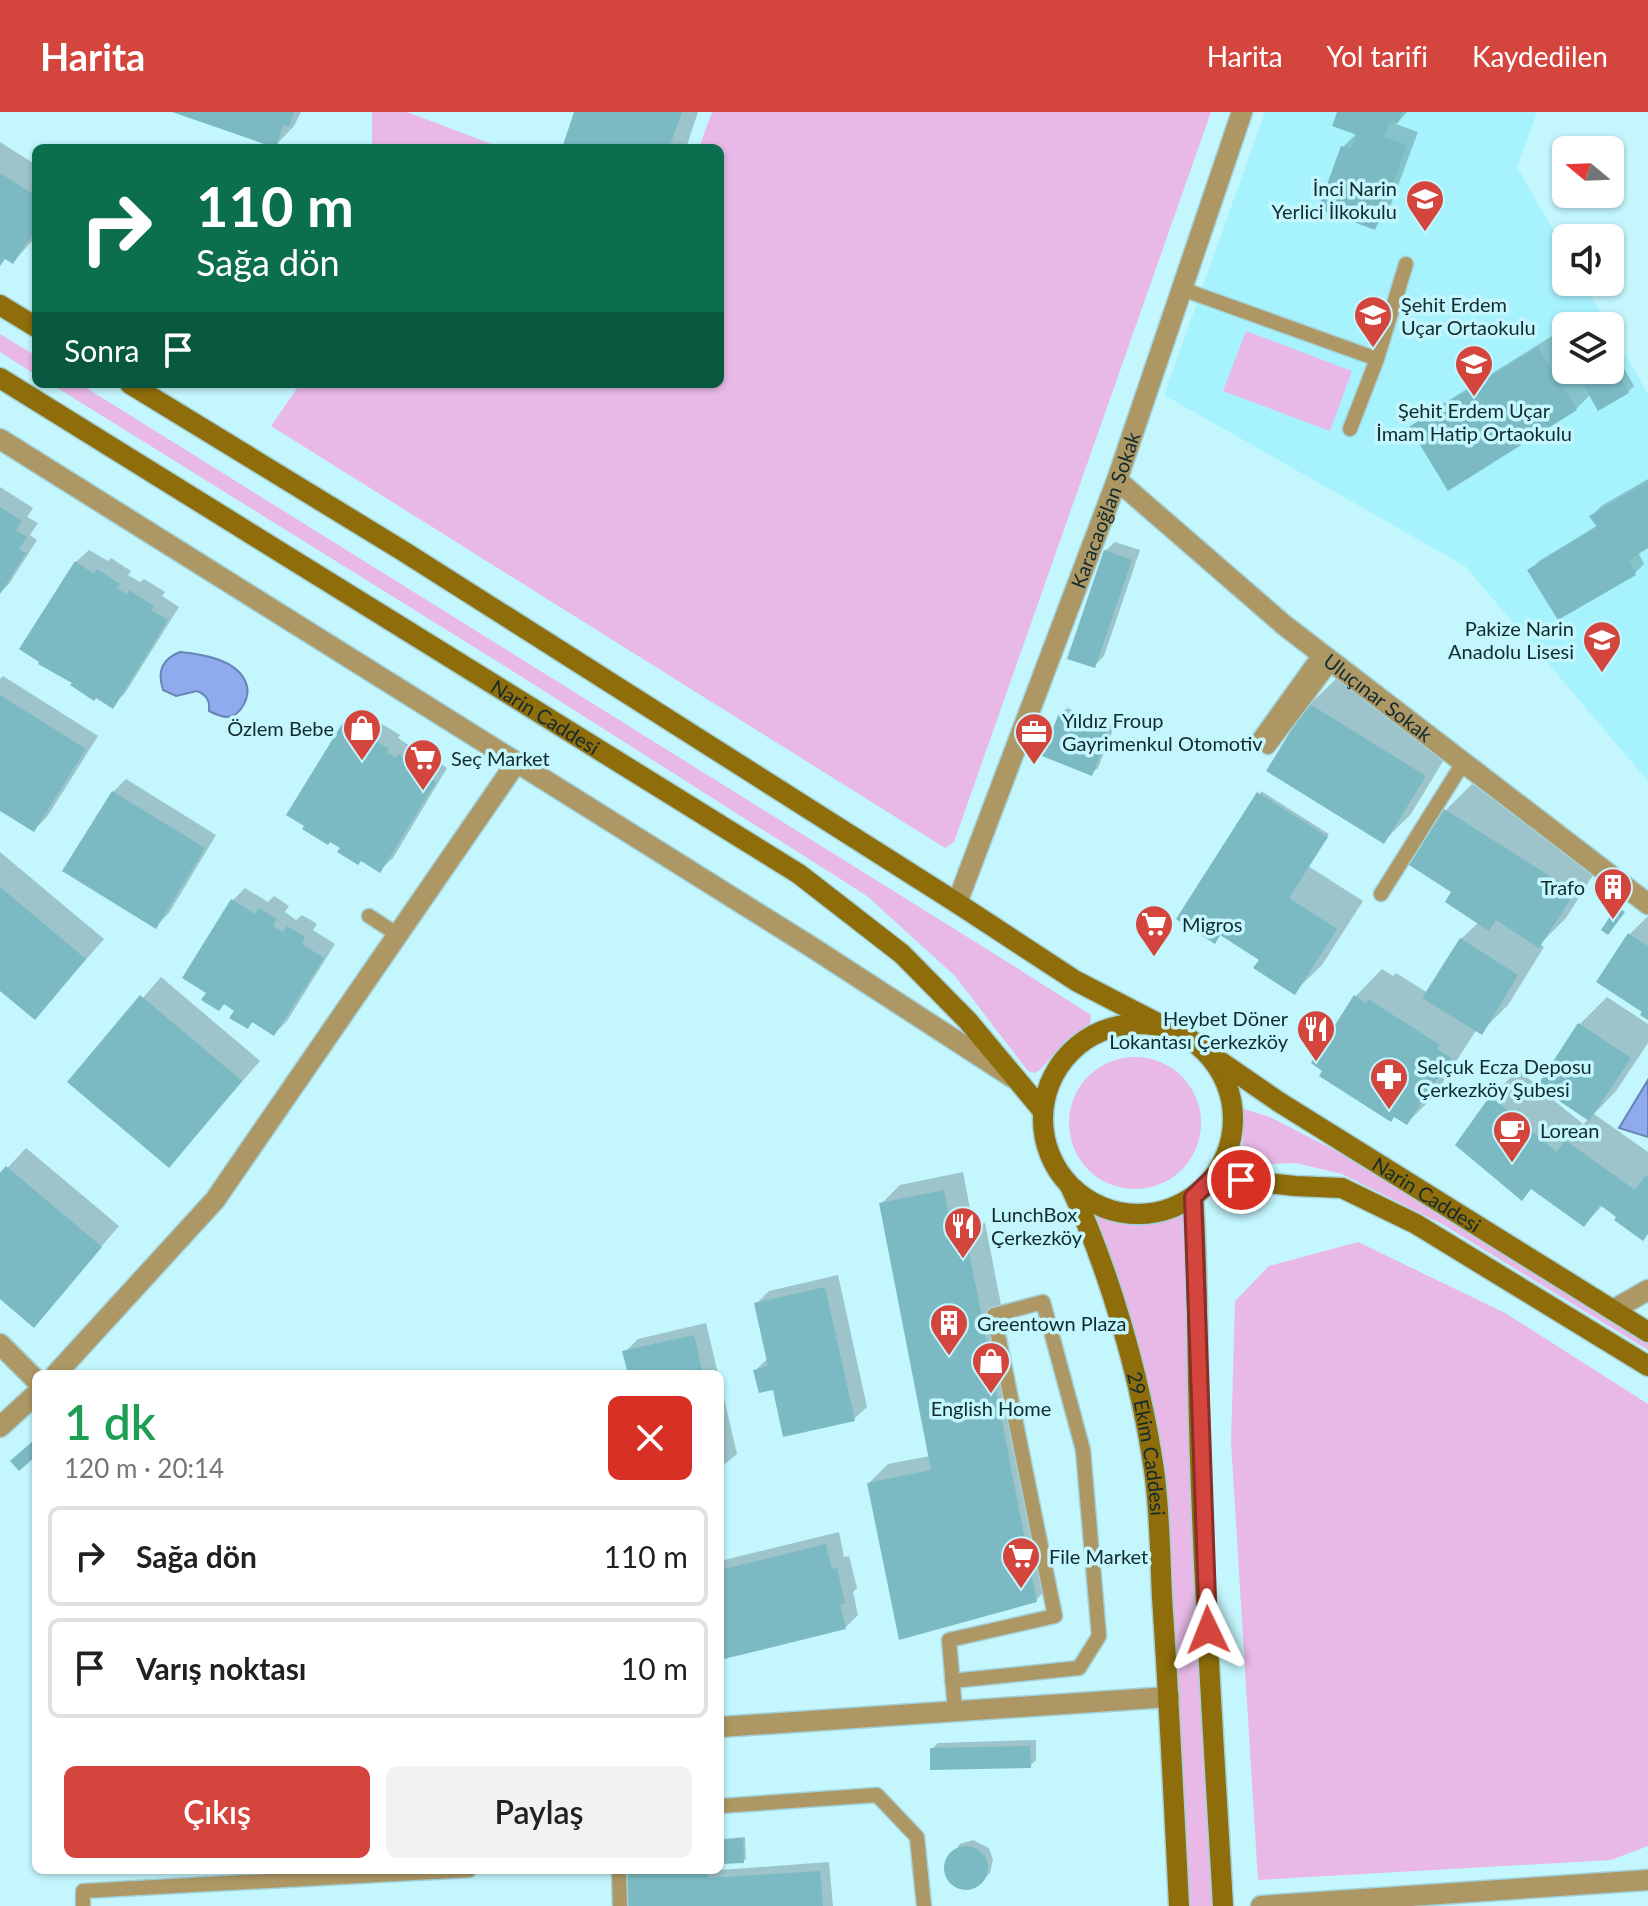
<!DOCTYPE html>
<html lang="tr">
<head>
<meta charset="utf-8">
<style>
  body { margin:0; font-family:Lato,sans-serif; background:#f2f2f2; color:#202124; height:100vh; display:flex; flex-direction:column; font-size:30px; white-space:nowrap }
  * { box-sizing:border-box; margin:0 }
  p { font-size:26px; color:#757577 }
  .icon { flex:none; width:44px; height:44px; fill:none; stroke:currentColor; stroke-width:2; stroke-linecap:round; stroke-linejoin:round }
  .map { position:relative; flex:1; overflow:hidden }
  .sheet { position:absolute; left:32px; top:1258px; width:692px; height:504px; display:flex; flex-direction:column; background:#fff; border-radius:12px; box-shadow:0 2px 6px #0004 }
  .sheet>* { flex:none }
  .banner { position:absolute; left:32px; top:32px; width:692px; height:244px; border-radius:12px; box-shadow:0 2px 6px #0004; background:#0b6e4f; color:#fff; overflow:hidden }
  .needle { width:52px; rotate:289deg }
  .tools { position:absolute; left:1552px; top:24px; display:grid; gap:16px }
  .tools a { display:grid; place-items:center; width:72px; height:72px; border-radius:12px; background:#fff; box-shadow:0 2px 6px #0004; font-size:40px }
  .pin { position:absolute; display:grid; place-items:center; width:68px; height:68px; color:#fff; margin:-34px; border:4px solid #fff; border-radius:50%; box-shadow:0 2px 8px #0007 }
  .me { position:absolute; width:88px; margin:-44px; rotate:358deg; stroke-linejoin:round; filter:drop-shadow(0 0 6px #0008) }
  .turn { display:flex; align-items:center; gap:28px; height:168px; padding:0 32px; font-size:36px }
  .turn .icon { width:104px; height:104px; stroke-width:2.5 }
  .turn b { display:block; font-size:56px; line-height:68px }
  .then { display:flex; align-items:center; height:76px; padding:0 32px; background:#0003; gap:16px; font-size:30px }
  .round { display:grid; place-items:center; flex:none; width:84px; height:84px; border-radius:12px; background:#f2f2f2 }
  .head { display:flex; align-items:center; justify-content:space-between; height:136px; padding:0 32px }
  h1 { font-size:48px; font-weight:600; line-height:60px; color:#1e9e55 }
  .button { display:flex; gap:16px; margin-top:auto; padding:16px 32px }
  .button a { flex:1; height:92px; border-radius:12px; background:#d4453e; color:#fff; font-size:32px; font-weight:600; line-height:92px; text-align:center }
  .button a+a { background:#f2f2f2; color:#202124 }
  ul { padding:0; list-style:none }
  li { display:flex; align-items:center; gap:24px; height:100px; margin:0 16px 12px; padding:0 16px; border:4px solid #e0e0e0; border-radius:12px }
  li div { flex:1 }
  li b { display:block; font-size:30px }
  li em { font-style:normal }
  header { display:flex; align-items:center; gap:48px; box-sizing:border-box; height:112px; padding:0 40px; background:#d4453e; color:#fff }
  header strong { font-size:38px }
  nav { display:flex; gap:44px; margin-inline-start:auto; font-size:28px }
  .map>svg:first-child { display:block }
</style>
</head>
<body>
<header>
<strong>Harita</strong>
<nav><a>Harita</a><a>Yol tarifi</a><a>Kaydedilen</a></nav>
</header>
<div class="map">
<svg width="1648" height="1794" viewBox="0 0 1648 1794">
  <rect width="100%" height="100%" fill="#c3f6fd"/>
  <polygon fill="#a7f3fd" points="1265,0 1537,0 1517,55 1566,140 1566,170 1583,170 1609,214 1566,214 1566,258 1610,258 1610,216 1648,282 1648,669 1465,454 1164,283"/>
  <g fill="#e8b9e7">
    <polygon points="372,0 407,0 502,36 372,36"/>
    <polygon points="712,0 1211,0 954,730 945,736 271,314 300,272 720,272 720,36 699,36"/>
    <polygon points="1246,219 1352,259 1330,319 1223,279"/>
    <polygon points="0,222 36,244 36,263 0,240"/>
    <polygon points="51,272 80,272 985,836 1091,903 1090,912 1066,928 1040,958 1035,961 1028,959 955,864 867,784 503,553"/>
    <circle cx="1135" cy="1011" r="66"/>
    <polygon points="1244,997 1270,1005 1336,1039 1648,1231 1648,1238 1442,1112 1342,1062 1295,1051 1242,1053"/>
    <polygon points="1185,1098 1217,1794 1186,1794 1163,1356 1120,1173 1095,1101 1141,1110"/>
    <polygon points="1358,1130 1505,1201 1648,1292 1648,1734 1611,1748 1258,1768 1231,1330 1235,1189 1269,1154"/>
  </g>
  <g fill="#8faaed" stroke="#6984b4" stroke-width="2">
    <path d="M180 540C201 542 237 547 246 571 251 583 242 604 227 605 221 605 215 602 209 599 210 589 207 583 197 579L176 584 163 578C157 559 162 547 180 540Z"/>
    <polygon points="1648,968 1648,1025 1619,1016"/>
  </g>
  <g fill="#0003" fill-rule="evenodd">
    <polygon points="176,0 301,0 294,14 275,34"/>
    <polygon points="576,0 698,0 686,36 564,36"/>
    <polygon points="1339,0 1407,0 1396,12 1418,20 1387,103 1374,116 1343,35 1357,21"/>
    <polygon points="0,30 36,53 36,125 13,150 5,145 0,148"/>
    <polygon points="1552,224 1566,247 1566,258 1610,258 1610,232 1634,274 1628,280 1591,282 1576,297 1412,316 1425,303"/>
    <polygon points="1648,367 1648,434 1638,440 1644,452 1635,461 1529,459 1539,449 1598,413 1592,404 1601,394"/>
    <polygon points="0,375 33,396 27,405 38,411 30,423 37,428 9,472 0,481"/>
    <polygon points="1115,430 1140,438 1104,544 1094,554 1105,439"/>
    <polygon points="89,438 108,449 111,446 131,459 128,463 140,470 144,467 165,480 162,484 179,495 125,581 112,594 76,450"/>
    <polygon points="3,564 98,624 47,705 34,718 0,697 0,567"/>
    <polygon points="1337,566 1451,636 1411,702 1384,729 1309,593"/>
    <polygon points="1067,596 1114,615 1098,656 1091,662 1061,602"/>
    <polygon points="356,601 374,612 377,609 400,623 398,626 410,634 413,631 447,656 393,746 380,758 344,614"/>
    <polygon points="126,667 216,723 169,801 156,814 113,680"/>
    <polygon points="1472,672 1600,752 1566,806 1540,832 1544,835 1508,893 1481,920 1477,917 1434,984 1407,1011 1355,885 1382,857 1393,864 1396,861 1428,881 1461,827 1479,810 1454,779 1445,699"/>
    <polygon points="1261,679 1329,722 1308,754 1363,789 1322,853 1294,880 1261,848 1222,822 1215,829"/>
    <polygon points="0,740 104,827 35,906 0,877"/>
    <polygon points="245,776 268,790 274,784 289,794 285,800 296,808 302,803 317,812 313,818 335,832 287,909 274,922 254,909 247,915 237,898 208,880 232,789"/>
    <polygon points="1648,804 1648,906 1630,822"/>
    <polygon points="161,865 260,949 169,1054 70,970"/>
    <path d="M1607 885 1648 912V931L1616 979 1594 1002 1648 1040V1121L1603 1093 1584 1113 1532 1076 1522 1086 1491 985 1518 958 1539 975 1580 912ZM1548 979 1589 1007 1583 1012 1546 982Z"/>
    <polygon points="26,1036 119,1114 34,1213 0,1185 0,1064"/>
    <polygon points="963,1060 973,1113 985,1111 1055,1469 1036,1488 869,1371 888,1352 930,1344 881,1092 900,1073"/>
    <polygon points="838,1163 867,1295 854,1307 774,1276 756,1258 768,1246 756,1192 769,1179"/>
    <polygon points="706,1211 718,1262 630,1262 625,1240 638,1227"/>
    <polygon points="720,1269 737,1342 720,1356"/>
    <polygon points="839,1420 844,1445 849,1444 857,1476 853,1480 858,1503 845,1516 720,1546 720,1449"/>
    <polygon points="1036,1628 1036,1648 1030,1654 932,1637 938,1631"/>
    <polygon points="745,1725 746,1747 743,1749 720,1750 720,1727"/>
    <polygon points="973,1728 989,1736 993,1748 990,1761 978,1772 960,1776 950,1768 946,1750 960,1732"/>
    <polygon points="829,1750 833,1794 630,1794 628,1758 720,1758"/>
  </g>
  <g fill="#7cbac3">
    <polygon points="172,0 294,0 289,15 283,13 276,36"/>
    <polygon points="574,0 682,0 669,36 562,36"/>
    <polygon points="1337,0 1402,0 1398,11 1390,9 1384,25 1407,33 1375,118 1318,97 1341,34 1351,37 1357,23 1332,14"/>
    <polygon points="0,61 36,84 36,117 13,152 5,147 0,154"/>
    <polygon points="1538,235 1577,298 1448,379 1409,315"/>
    <polygon points="1610,248 1629,281 1598,299 1575,258 1610,258"/>
    <polygon points="1648,370 1648,436 1629,448 1636,463 1558,508 1527,458 1597,415 1589,404"/>
    <polygon points="0,395 22,409 16,418 27,425 19,437 26,441 0,482"/>
    <polygon points="1104,438 1132,448 1095,556 1067,547"/>
    <polygon points="75,449 94,462 97,457 120,472 117,476 127,483 129,478 154,494 151,498 168,508 113,597 96,586 94,589 70,573 72,571 38,552 39,550 19,537"/>
    <polygon points="0,583 86,637 34,720 0,699"/>
    <polygon points="1308,591 1426,664 1384,732 1266,659"/>
    <polygon points="1059,601 1109,621 1092,664 1042,644"/>
    <polygon points="342,612 360,624 362,621 389,637 387,640 396,646 398,642 436,670 380,761 361,749 358,753 337,740 340,736 330,730 328,733 302,717 304,714 286,703"/>
    <polygon points="112,679 205,736 156,817 62,759"/>
    <polygon points="1257,680 1328,725 1289,786 1337,817 1295,883 1253,856 1259,848 1220,823 1215,832 1176,807"/>
    <polygon points="1444,697 1575,780 1539,836 1496,808 1489,819 1445,790 1451,780 1409,753"/>
    <polygon points="0,775 86,847 35,908 0,879"/>
    <polygon points="231,787 255,802 259,796 277,807 273,814 283,820 287,814 305,825 302,832 324,846 274,924 252,910 248,917 229,906 234,899 224,892 219,899 201,888 206,881 182,866"/>
    <polygon points="1617,794 1625,800 1608,823 1601,818"/>
    <polygon points="1628,821 1648,834 1648,908 1640,903 1642,900 1596,870"/>
    <polygon points="1460,826 1518,863 1482,923 1422,886"/>
    <polygon points="140,883 242,969 169,1056 67,970"/>
    <polygon points="1354,883 1366,891 1368,887 1440,933 1437,937 1451,946 1407,1013 1394,1005 1391,1010 1319,964 1322,959 1311,951"/>
    <polygon points="1578,911 1631,946 1589,1009 1537,974"/>
    <polygon points="1490,984 1557,1040 1565,1028 1635,1078 1645,1064 1648,1065 1648,1122 1643,1129 1614,1108 1616,1105 1600,1093 1584,1115 1531,1077 1522,1089 1455,1033"/>
    <polygon points="6,1054 102,1135 34,1216 0,1187 0,1061"/>
    <polygon points="944,1078 954,1131 967,1129 1037,1490 899,1528 867,1371 931,1358 879,1091"/>
    <polygon points="825,1175 855,1309 783,1325 773,1278 759,1281 753,1258 768,1254 754,1191"/>
    <polygon points="694,1223 703,1262 628,1262 622,1239"/>
    <polygon points="33,1329 36,1332 36,1344 19,1359 10,1349"/>
    <polygon points="826,1432 832,1457 837,1456 845,1491 840,1492 846,1517 720,1548 720,1458"/>
    <polygon points="1030,1634 1031,1656 930,1658 930,1636"/>
    <polygon points="743,1726 744,1751 720,1752 720,1728"/>
    <circle cx="966" cy="1756" r="22"/>
    <polygon points="626,1758 707,1758 708,1766 820,1759 823,1794 628,1794"/>
  </g>
  <g fill="none" stroke-linecap="round" stroke-linejoin="round">
    <g stroke="#a3d1d8" stroke-width="17">
      <g id="service">
        <polyline points="1182,177 1377,247"/>
        <polyline points="1350,317 1377,247 1406,152"/>
        <polyline points="1257,630 1321,541"/>
        <polyline points="1268,635 1332,550"/>
        <polyline points="1381,782 1463,651"/>
        <polyline points="369,804 398,823"/>
        <polyline points="952,1569 1079,1556 1099,1524 1083,1338 1043,1190 994,1203 1055,1504 949,1528 955,1598"/>
        <polyline points="720,1694 877,1683 917,1725 924,1794"/>
        <polyline points="619,1758 620,1794"/>
        <polyline points="83,1794 83,1779 469,1758"/>
      </g>
    </g>
    <g stroke="#a3d1d8" stroke-width="23">
      <g id="minor">
        <polyline points="0,327 810,834 1012,965"/>
        <path id="s1" d="M1117 368 1284 513 1648 792"/>
        <path id="s2" d="M957 791 1117 368 1242 0"/>
        <polyline points="1613,1198 1648,1178"/>
        <polyline points="0,1232 36,1268"/>
        <polyline points="56,1262 215,1088 516,651"/>
        <polyline points="0,1315 36,1282"/>
        <polyline points="720,1615 1169,1585"/>
        <polyline points="1261,1794 1648,1768"/>
      </g>
    </g>
    <g stroke="#a3d1d8" stroke-width="23">
      <g id="secondary">
        <polyline points="0,193 36,215"/>
        <path id="s3" d="M0 266 799 762 902 842 968 909 1043 999"/>
        <polyline points="130,272 403,439 957,791 1076,869 1165,915"/>
        <circle cx="1138" cy="1007" r="95"/>
        <path id="s4" d="M1215 946 1279 990 1648 1220"/>
        <polyline points="1214,1065 1295,1074 1342,1076 1416,1112 1648,1254"/>
        <path id="s5" d="M1070 1074C1109 1156 1141 1268 1154 1358 1160 1400 1160 1443 1162 1485 1169 1588 1174 1691 1179 1794"/>
        <path d="M1193 1085C1197 1145 1197 1206 1198 1267 1201 1442 1213 1618 1223 1794"/>
      </g>
    </g>
    <use href="#service" stroke="#ad9764" stroke-width="14"/>
    <use href="#minor" stroke="#ad9764" stroke-width="20"/>
    <use href="#secondary" stroke="#8e6d0a" stroke-width="20"/>
  </g>
  <g fill="none" stroke-linecap="round" stroke-linejoin="round">
    <g stroke="#8a2d28" stroke-width="20">
      <polyline id="route" points="1208,1518 1193,1085 1214,1065 1241,1068"/>
    </g>
    <use href="#route" stroke="#d4453e" stroke-width="14"/>
  </g>
  <defs>
    <g id="school-pin" transform="scale(2)"><path d="M0 17L-7.5 6A9.5 9.5 0 1 1 7.5 6Z" fill="#d4453e" stroke="#c3f6fd"/><path d="M0-5L7-2L0 1L-7-2ZM-4 1L0 2.5L4 1V4Q0 6-4 4Z" fill="#fff"/></g>
    <g id="shop-pin" transform="scale(2)"><path d="M0 17L-7.5 6A9.5 9.5 0 1 1 7.5 6Z" fill="#d4453e" stroke="#c3f6fd"/><path d="M-5-2.5h2.3a2.7 3.5 0 0 1 5.4 0H5L5.5 6h-11ZM-1.5-2.5h3a1.5 2.3 0 0 0-3 0Z" fill="#fff"/></g>
    <g id="office-pin" transform="scale(2)"><path d="M0 17L-7.5 6A9.5 9.5 0 1 1 7.5 6Z" fill="#d4453e" stroke="#c3f6fd"/><path d="M-6-3h4V-5.5h4V-3h4V5H-6ZM-1-4.5V-3h2v-1.5ZM-6 0V1H6V0Z" fill="#fff"/></g>
    <g id="supermarket-pin" transform="scale(2)"><path d="M0 17L-7.5 6A9.5 9.5 0 1 1 7.5 6Z" fill="#d4453e" stroke="#c3f6fd"/><path d="M-6-5.5h2.5l.6 2H6L4.5 2H-2.5L-4.4-4H-6ZM-1.5 3.2a1.3 1.3 0 1 0 .1 0ZM3 3.2a1.3 1.3 0 1 0 .1 0Z" fill="#fff"/></g>
    <g id="building-pin" transform="scale(2)"><path d="M0 17L-7.5 6A9.5 9.5 0 1 1 7.5 6Z" fill="#d4453e" stroke="#c3f6fd"/><path d="M-4-6H4V6H1V3H-1V6H-4ZM-2.5-4.3h1.7v1.8h-1.7ZM.8-4.3h1.7v1.8H.8ZM-2.5-1h1.7V.8h-1.7ZM.8-1h1.7V.8H.8Z" fill="#fff"/></g>
    <g id="restaurant-pin" transform="scale(2)"><path d="M0 17L-7.5 6A9.5 9.5 0 1 1 7.5 6Z" fill="#d4453e" stroke="#c3f6fd"/><path d="M-5-6h1v4h1v-4h1v4h1v-4h1v5L-1.5 .5V6h-2V.5L-5-1ZM5-6V6H3V1.5H1.5Q1.5-4 5-6Z" fill="#fff"/></g>
    <g id="pharmacy-pin" transform="scale(2)"><path d="M0 17L-7.5 6A9.5 9.5 0 1 1 7.5 6Z" fill="#d4453e" stroke="#c3f6fd"/><path d="M-2-6h4v4h4v4h-4v4h-4v-4h-4v-4h4Z" fill="#fff"/></g>
    <g id="cafe-pin" transform="scale(2)"><path d="M0 17L-7.5 6A9.5 9.5 0 1 1 7.5 6Z" fill="#d4453e" stroke="#c3f6fd"/><path d="M-5.5-4.5H6V0H3Q3 3.5 0 3.5H-2.5Q-5.5 3.5-5.5 0ZM3-3.2v2h1.7v-2ZM-6 4.5H4V6H-6Z" fill="#fff"/></g>
  </defs>
  <g fill-rule="evenodd">
    <use href="#school-pin" x="1425" y="87"/>
    <use href="#school-pin" x="1373" y="203"/>
    <use href="#school-pin" x="1474" y="252"/>
    <use href="#school-pin" x="1602" y="528"/>
    <use href="#shop-pin" x="362" y="616"/>
    <use href="#office-pin" x="1034" y="620"/>
    <use href="#supermarket-pin" x="423" y="646"/>
    <use href="#building-pin" x="1613" y="775"/>
    <use href="#supermarket-pin" x="1154" y="812"/>
    <use href="#restaurant-pin" x="1316" y="917"/>
    <use href="#pharmacy-pin" x="1389" y="965"/>
    <use href="#cafe-pin" x="1512" y="1018"/>
    <use href="#restaurant-pin" x="963" y="1114"/>
    <use href="#building-pin" x="949" y="1211"/>
    <use href="#shop-pin" x="991" y="1249"/>
    <use href="#supermarket-pin" x="1021" y="1444"/>
  </g>
  <g text-anchor="middle" dominant-baseline="central" stroke-width="7" stroke-linejoin="round" paint-order="stroke">
    <g font-size="20" fill="#112b2e" stroke="#c3f6fd" text-anchor="start">
      <text x="1397" y="76" text-anchor="end">İnci Narin<tspan x="1397" dy="23">Yerlici İlkokulu</tspan></text>
      <text x="1401" y="192">Şehit Erdem<tspan x="1401" dy="23">Uçar Ortaokulu</tspan></text>
      <text x="1474" y="298" text-anchor="middle">Şehit Erdem Uçar<tspan x="1474" dy="23">İmam Hatip Ortaokulu</tspan></text>
      <text x="1574" y="516" text-anchor="end">Pakize Narin<tspan x="1574" dy="23">Anadolu Lisesi</tspan></text>
      <text x="1062" y="608">Yıldız Froup<tspan x="1062" dy="23">Gayrimenkul Otomotiv</tspan></text>
      <text x="334" y="616" text-anchor="end">Özlem Bebe</text>
      <text x="451" y="646">Seç Market</text>
      <text x="1585" y="775" text-anchor="end">Trafo</text>
      <text x="1182" y="812">Migros</text>
      <text x="1288" y="906" text-anchor="end">Heybet Döner<tspan x="1288" dy="23">Lokantası Çerkezköy</tspan></text>
      <text x="1417" y="954">Selçuk Ecza Deposu<tspan x="1417" dy="23">Çerkezköy Şubesi</tspan></text>
      <text x="1540" y="1018">Lorean</text>
      <text x="991" y="1102">LunchBox<tspan x="991" dy="23">Çerkezköy</tspan></text>
      <text x="977" y="1211">Greentown Plaza</text>
      <text x="991" y="1296" text-anchor="middle">English Home</text>
      <text x="1049" y="1444">File Market</text>
    </g>
    <g font-size="20" fill="#112b2e" stroke="#c3f6fd">
      <text stroke="none"><textPath href="#s2" startOffset="420">Karacaoğlan Sokak</textPath></text>
      <text stroke="none"><textPath href="#s1" startOffset="340">Uluçınar Sokak</textPath></text>
      <text stroke="none"><textPath href="#s3" startOffset="642">Narin Caddesi</textPath></text>
      <text stroke="none"><textPath href="#s4" startOffset="252">Narin Caddesi</textPath></text>
      <text stroke="none"><textPath href="#s5" startOffset="270">29 Ekim Caddesi</textPath></text>
    </g>
  </g>
</svg>
<div class="tools">
<a><svg class="needle" viewBox="-14 -14 28 28"><path d="M0-13l5 13h-10z" fill="#e53935"/><path d="M0 13l5-13h-10z" fill="#757577"/></svg></a>
<a><svg class="icon" aria-label="sound" viewBox="0 0 24 24"><path d="M4 9h4l5-4v14l-5-4H4zM17 9q2 3 0 6"/></svg></a>
<a><svg class="icon" aria-label="layers" viewBox="0 0 24 24"><path d="M12 4l9 5-9 5-9-5zM3 14l9 5 9-5"/></svg></a>
</div>
<div class="pin" style="left:1241px;top:1068px;background:#d93025"><svg class="icon" aria-label="arrive" viewBox="0 0 24 24"><path d="M6 21V4h12l-3 4 3 4H6"/></svg></div>
<svg class="me" style="left:1208px;top:1518px" viewBox="-20 -20 40 40"><path d="M0-17L14 15 0 8-14 15z" fill="#d4453e" stroke="#fff" stroke-width="4"/></svg>
<div class="banner">
<div class="turn"><svg class="icon" aria-label="right" viewBox="0 0 24 24"><path d="M7 20v-9h11M14 6l5 5-5 5"/></svg><div><b>110 m</b>Sağa dön</div></div>
<div class="then">Sonra<svg class="icon" aria-label="arrive" viewBox="0 0 24 24"><path d="M6 21V4h12l-3 4 3 4H6"/></svg></div>
</div>
<section class="sheet">
<div class="head"><div><h1>1 dk</h1><p>120 m · 20:14</p></div><a class="round" style="background:#d93025;color:#fff"><svg class="icon" aria-label="close" viewBox="0 0 24 24"><path d="M6 6l12 12M18 6L6 18"/></svg></a></div>
<ul>
<li><svg class="icon" aria-label="right" viewBox="0 0 24 24"><path d="M7 20v-9h11M14 6l5 5-5 5"/></svg><div><b>Sağa dön</b></div><em>110 m</em></li>
<li><svg class="icon" aria-label="arrive" viewBox="0 0 24 24"><path d="M6 21V4h12l-3 4 3 4H6"/></svg><div><b>Varış noktası</b></div><em>10 m</em></li>
</ul>
<div class="button"><a>Çıkış</a><a>Paylaş</a></div>
</section>
</div>
</body>
</html>
